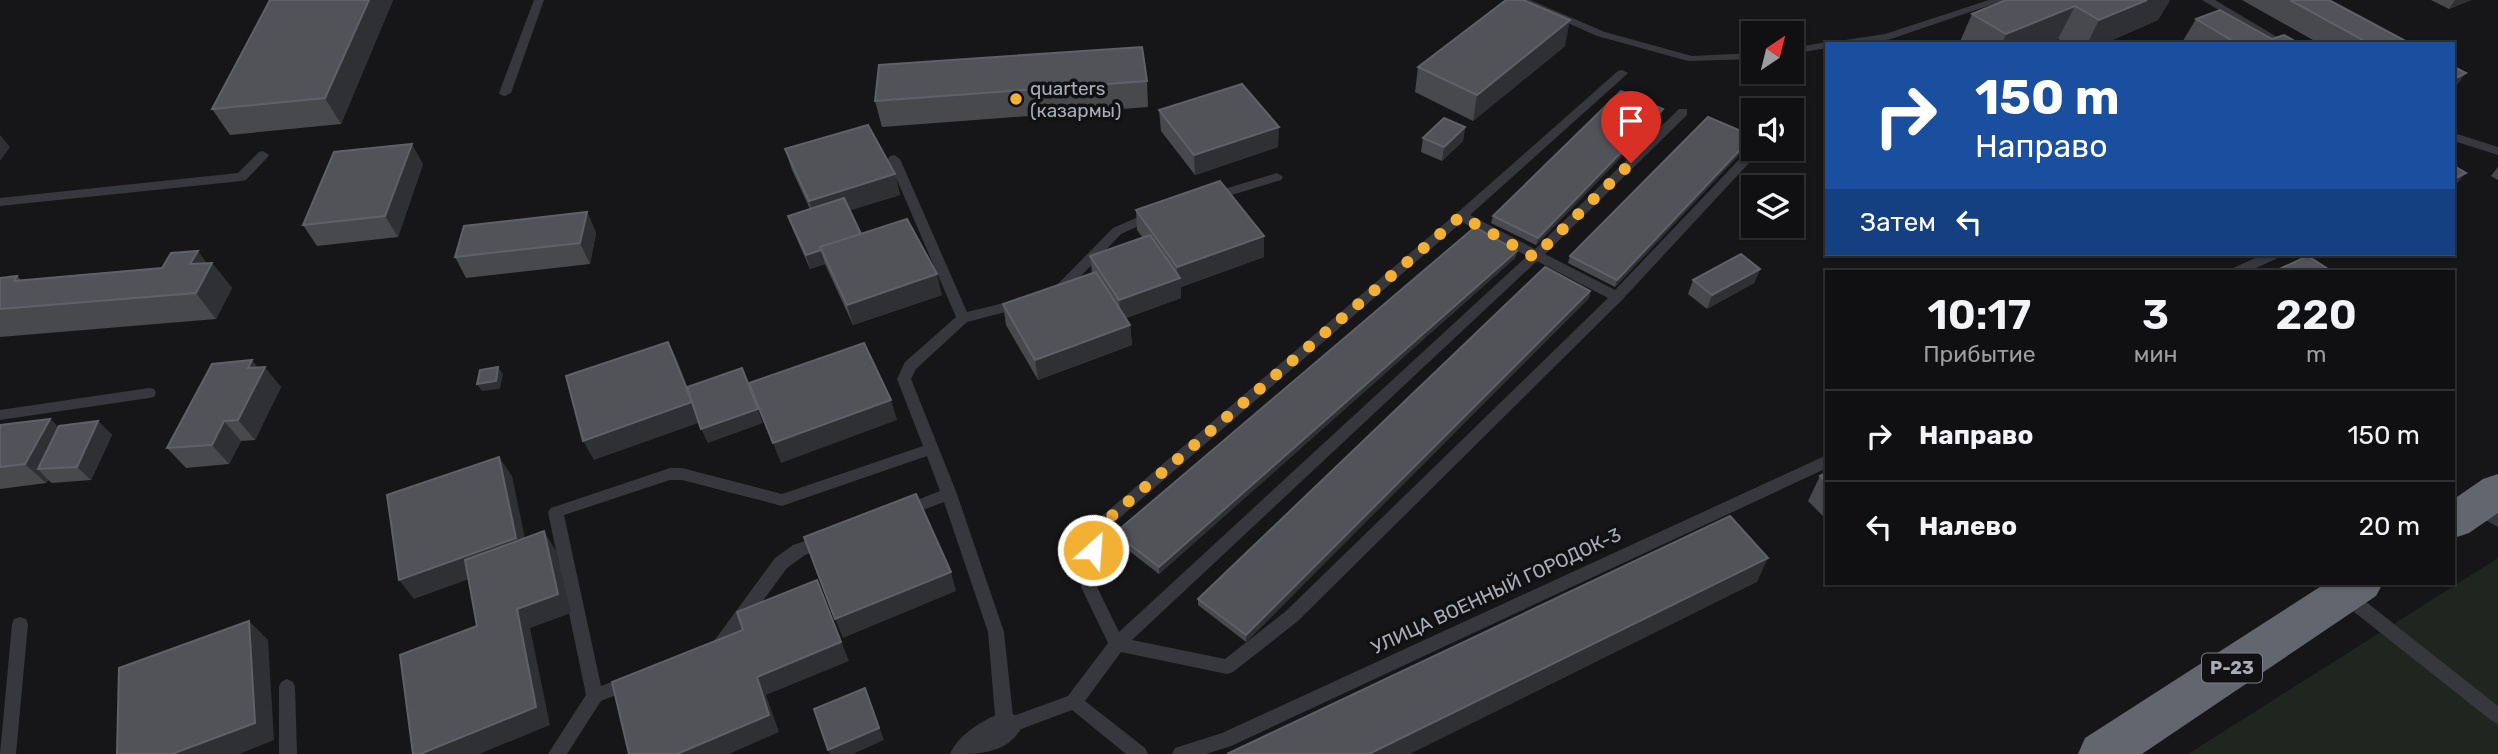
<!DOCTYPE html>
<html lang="ru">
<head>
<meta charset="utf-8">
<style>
  body { margin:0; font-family:Rubik,sans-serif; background:#1e1e20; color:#f1f3f6; height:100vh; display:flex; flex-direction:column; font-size:26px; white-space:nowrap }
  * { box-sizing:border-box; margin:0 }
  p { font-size:23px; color:#9c9d9f }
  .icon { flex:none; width:38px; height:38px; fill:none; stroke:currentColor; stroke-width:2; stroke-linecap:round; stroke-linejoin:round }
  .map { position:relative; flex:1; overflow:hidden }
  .drawer { position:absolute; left:1825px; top:270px; width:630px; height:315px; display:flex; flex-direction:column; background:#101012; border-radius:0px; box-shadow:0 2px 5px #0004,0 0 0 2px #303032 }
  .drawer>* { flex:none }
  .guide { position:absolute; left:1825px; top:42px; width:630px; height:214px; border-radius:0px; box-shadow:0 2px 5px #0004,0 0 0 2px #303032; background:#1a4fa0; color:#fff; overflow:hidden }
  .needle { width:46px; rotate:35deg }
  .controls { position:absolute; left:1741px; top:21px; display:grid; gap:14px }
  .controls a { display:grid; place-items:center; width:63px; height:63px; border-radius:0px; background:#101012; box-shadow:0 2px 5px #0004,0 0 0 2px #303032; font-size:35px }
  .pin { position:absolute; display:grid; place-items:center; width:60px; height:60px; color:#fff; margin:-72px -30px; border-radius:50% 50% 50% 0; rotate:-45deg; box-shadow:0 0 7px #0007 }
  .pin .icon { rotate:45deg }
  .me { position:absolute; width:77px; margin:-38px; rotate:26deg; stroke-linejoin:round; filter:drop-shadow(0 0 5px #0008) }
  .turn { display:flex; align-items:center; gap:24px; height:147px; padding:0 35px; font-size:32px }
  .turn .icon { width:91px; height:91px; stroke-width:2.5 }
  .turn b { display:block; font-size:49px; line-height:60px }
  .then { display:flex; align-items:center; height:66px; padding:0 35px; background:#0003; gap:14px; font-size:26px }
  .eta { display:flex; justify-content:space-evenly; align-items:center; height:119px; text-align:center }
  .eta b { font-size:42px; font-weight:600; line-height:49px }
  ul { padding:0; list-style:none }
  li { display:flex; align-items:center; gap:21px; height:91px; padding:0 35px; border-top:2px solid #303032 }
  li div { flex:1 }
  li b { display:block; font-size:26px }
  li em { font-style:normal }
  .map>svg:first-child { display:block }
</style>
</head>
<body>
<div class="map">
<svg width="2498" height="754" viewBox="0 0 2498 754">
  <rect width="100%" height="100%" fill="#161618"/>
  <polygon fill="#1e261f" points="2498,558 2498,754 2188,754"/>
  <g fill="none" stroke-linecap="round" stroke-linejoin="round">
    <g fill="#37383d" fill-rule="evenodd">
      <polygon points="534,0 544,0 511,93 505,96 501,95 499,93"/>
      <polygon points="1516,0 1530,0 1605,32 1692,56 1754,53 1754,59 1688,61 1597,36"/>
      <polygon points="1989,0 2005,0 1891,39 1863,44 1834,44 1839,41 1885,34"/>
      <polygon points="2202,0 2215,0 2289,44 2276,44"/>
      <polygon points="1827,42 1832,44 1827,44 1827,48 1792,54 1792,48"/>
      <path d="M1622 70 1628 73 1626 75 1470 215 1535 249 1679 109H1687V115L1545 254 1615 290 1752 146 1754 149H1762L1622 300 1298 621 1233 672 1227 674 1121 652 1085 701 1145 748 1148 754H1126L1072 710 1005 735 999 733 996 727 988 632 944 502 904 517 899 515 896 511 899 507 940 491 927 456 782 506 682 480H670L564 515 601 686 630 675 636 677 638 682 636 687 601 701 567 754H548L586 695 548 512 551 508 670 468H682L782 494 923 446 897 379 905 362 956 317 888 159 890 156 894 155 900 159 967 312 1020 299 1027 304 1025 307 967 322 916 369 911 379 957 494 1004 632 1013 716 1068 696 1108 643 1081 587 1089 527 1457 213 1618 71ZM1462 222 1527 256 1119 632 1097 587 1101 534ZM1537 261 1608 298 1286 611 1225 659 1132 640Z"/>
      <polygon points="2454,133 2498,147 2498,155 2454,141"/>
      <polygon points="263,151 269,155 267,158 246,180 242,181 0,206 0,198 238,173 259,152"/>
      <polygon points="1277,173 1283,177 1281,180 1212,201 1206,197 1208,194"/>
      <polygon points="1152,211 1158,215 1156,218 1121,234 1061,297 1051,297 1049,294 1051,291 1113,228"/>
      <polygon points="2264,254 2276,254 2277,256 2276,259 2249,271 2231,271 2233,268"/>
      <polygon points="149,388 154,389 156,393 154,397 149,398 0,420 0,410"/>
      <polygon points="1827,455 1827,468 1231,746 1206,754 1172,754 1175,748 1222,733"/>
      <polygon points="2476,502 2498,513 2498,527 2471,512 2468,508 2471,504"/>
      <polygon points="826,534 831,535 834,540 831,545 805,555 787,568 726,651 720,653 714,651 712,646 714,641 775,558 793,545"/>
      <polygon points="2345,588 2351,590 2498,706 2498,724 2492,721 2339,600 2337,595 2339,590"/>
      <polygon points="20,617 26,619 28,624 16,754 0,754 12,624 14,619"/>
      <polygon points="287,679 293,682 295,687 297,754 279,754 279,687 281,682"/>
    </g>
    <path fill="#37383d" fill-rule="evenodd" d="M1005 711 1017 716 1022 727C1007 754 980 754 950 754 958 734 985 719 1005 711Z"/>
    <g fill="#63666e" fill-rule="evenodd">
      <polygon points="2498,474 2498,513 2469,533 2454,538 2454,499 2483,479"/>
      <polygon points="2326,583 2383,583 2376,596 2142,754 2078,754 2085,738"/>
    </g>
  </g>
  <g fill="#47494d">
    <polygon points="270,0 393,0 341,124 230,135 212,109"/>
    <polygon points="2170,0 2158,20 2103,44 2067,44 2058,39 2046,44 1959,44 1972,14"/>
    <polygon points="2242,0 2329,0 2411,44 2320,44"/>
    <polygon points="2431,0 2471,0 2449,9"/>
    <polygon points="2196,19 2272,39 2300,44 2181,44"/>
    <polygon points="1565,46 1473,121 1415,92 1418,67"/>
    <polygon points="1147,81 1148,107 882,127 875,101"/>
    <polygon points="1159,110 1278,147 1195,175 1161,131"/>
    <polygon points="1661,116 1536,245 1491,223 1493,216"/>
    <polygon points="1465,127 1463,141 1442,161 1421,152 1423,138"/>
    <polygon points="1750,143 1615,287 1568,263 1570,256"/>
    <polygon points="785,149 895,174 900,195 850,210 861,234 942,295 853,325 825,264 810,269 793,230 788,216 810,209 792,170"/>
    <polygon points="423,164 398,237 317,246 303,225"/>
    <polygon points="2498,167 2498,180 2491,176"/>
    <polygon points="1136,210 1264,257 1181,287 1181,298 1126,318 1130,325 1132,345 1038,380 1006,325 1003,304 1092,273 1090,256 1143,238 1137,230"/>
    <polygon points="587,212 596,233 590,264 466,278 455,257"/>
    <polygon points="1517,251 1515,258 1159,574 1115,540 1115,533"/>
    <polygon points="212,263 232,288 216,319 0,337 0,278 17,276 21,280 162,268"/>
    <polygon points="1760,269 1754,283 1707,309 1688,294 1693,280"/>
    <polygon points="1590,291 1589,298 1246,642 1198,605 1198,599"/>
    <polygon points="252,360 257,367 281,387 255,440 241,441 229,464 186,468 167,448"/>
    <polygon points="50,419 58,427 98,421 112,435 91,480 52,483 48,480 46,483 0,489 0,425"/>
    <polygon points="1827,472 1827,520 1808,501 1820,476"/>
  </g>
  <g fill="#2f3033">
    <polygon points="369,0 393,0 341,124 325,98"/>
    <polygon points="2147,0 2170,0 2158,20 2103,44 2087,44 2099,20"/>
    <polygon points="2455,0 2471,0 2449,9"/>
    <polygon points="2075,6 2058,39 2046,44 2002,44 2006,34"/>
    <polygon points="1570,20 1565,46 1473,121 1477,95"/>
    <polygon points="2466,73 2454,89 2454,79"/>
    <polygon points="1663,109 1661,116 1536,245 1538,238"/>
    <polygon points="1279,127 1278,147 1195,175 1194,155"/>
    <polygon points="1465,127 1463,141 1442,161 1444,147"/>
    <polygon points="0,135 10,147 0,161"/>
    <polygon points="1753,136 1750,143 1615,287 1617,280"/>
    <polygon points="412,144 423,164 398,237 385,216"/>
    <polygon points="2466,173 2454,187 2454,179"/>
    <polygon points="895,174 900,195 816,221 809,201"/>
    <polygon points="587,212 596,233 590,264 580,243"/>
    <polygon points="1264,236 1264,257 1181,287 1181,298 1121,320 1119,300 1177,279 1177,267"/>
    <polygon points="821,250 825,264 810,269 806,255"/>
    <polygon points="198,251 210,267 212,263 232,288 216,319 196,293 190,264"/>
    <polygon points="1517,251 1515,258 1159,574 1159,567"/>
    <polygon points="1760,269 1754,283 1707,309 1712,295"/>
    <polygon points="937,274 942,295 853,325 847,305"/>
    <polygon points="1590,291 1589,298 1246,642 1246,635"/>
    <polygon points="1130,325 1132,345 1038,380 1035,360"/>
    <polygon points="668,342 678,362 701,422 594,460 583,441"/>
    <polygon points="252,360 262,373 265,367 281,387 255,440 238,420 248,368"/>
    <polygon points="498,367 503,374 500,389 482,391 477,384"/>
    <polygon points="742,368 763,423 708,443 701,429"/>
    <polygon points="891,400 897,420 781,463 773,443"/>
    <polygon points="50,419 70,439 38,469 48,480 46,483 25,464"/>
    <polygon points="98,421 112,435 91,480 77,467"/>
    <polygon points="224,421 241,441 229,464 212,445"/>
    <polygon points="499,457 512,476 529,557 414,599 399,580"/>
    <polygon points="544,531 556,551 571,613 530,628 550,725 479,754 420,754 517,609"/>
    <polygon points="1768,558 1757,582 1410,754 1369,754"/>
    <polygon points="951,572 956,591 843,638 835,619"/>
    <polygon points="817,580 849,661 766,695 779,732 729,754 677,754 757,677"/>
    <polygon points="249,621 268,640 274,740 239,754 172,754"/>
    <polygon points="865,688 884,740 853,754 830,754 828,750"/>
  </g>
  <g fill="#525359" stroke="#5f6168" stroke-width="2">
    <polygon points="270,0 369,0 325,98 212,109"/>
    <polygon points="1506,0 1523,0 1570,20 1477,95 1418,67"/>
    <polygon points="2006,0 2147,0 2099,20 2075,6 2006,34 1972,14"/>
    <polygon points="2290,0 2329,0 2411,44 2370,44"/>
    <polygon points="2220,10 2272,39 2284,35 2300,44 2238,44 2196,19"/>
    <polygon points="1142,47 1147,81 875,101 879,65"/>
    <polygon points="2454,67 2466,73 2454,79"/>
    <polygon points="1242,84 1279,127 1194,155 1159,110"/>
    <polygon points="1621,91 1663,109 1538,238 1493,216"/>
    <polygon points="1708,117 1753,136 1617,280 1570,256"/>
    <polygon points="1444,118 1465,127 1444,147 1423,138"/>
    <polygon points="868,125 895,174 809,201 785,149"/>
    <polygon points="412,144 385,216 303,225 334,152"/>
    <polygon points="2454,166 2466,173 2454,179"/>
    <polygon points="1220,181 1264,236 1177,267 1136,210"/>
    <polygon points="844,198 861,234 820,247 821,250 806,255 788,216"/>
    <polygon points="587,212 580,243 455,257 464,226"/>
    <polygon points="907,219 937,274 847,305 820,247"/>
    <polygon points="1475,227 1517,251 1159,567 1115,533"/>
    <polygon points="1150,235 1180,278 1119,300 1090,256"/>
    <polygon points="198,251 190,264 212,263 196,293 0,309 0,278 17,276 14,281 162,268 171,253"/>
    <polygon points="1741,254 1760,269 1712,295 1693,280"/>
    <polygon points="2308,256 2331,271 2275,271"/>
    <polygon points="1545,267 1590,291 1246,635 1198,599"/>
    <polygon points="1096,272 1130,325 1035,360 1003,304"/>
    <polygon points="668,342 692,402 583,441 566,376"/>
    <polygon points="864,343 891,400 773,443 749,383"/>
    <polygon points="252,360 248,368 265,367 238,420 224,421 212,445 167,448 212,364"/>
    <polygon points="498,367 496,381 477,384 480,370"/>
    <polygon points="742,368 758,409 701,429 687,387"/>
    <polygon points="50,419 25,464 0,467 0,425"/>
    <polygon points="98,421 77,467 38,469 59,426"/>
    <polygon points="499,457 516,538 399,580 387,495"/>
    <polygon points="1827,472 1827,483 1820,476"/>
    <polygon points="916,494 951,572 835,619 804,537"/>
    <polygon points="1730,516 1768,558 1369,754 1227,754"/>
    <polygon points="544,531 558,594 517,609 536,707 420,754 413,754 400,655 477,626 465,560"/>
    <polygon points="817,580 841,642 757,677 769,715 677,754 629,754 612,682 743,630 737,612"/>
    <polygon points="249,621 255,723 172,754 117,754 119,668"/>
    <polygon points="865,688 879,728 828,750 814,709"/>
  </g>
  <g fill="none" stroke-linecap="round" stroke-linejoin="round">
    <polyline stroke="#f2b134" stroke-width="12" stroke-dasharray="0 21.6" points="1093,550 1094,531 1461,216 1534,257 1631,163"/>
  </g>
  <circle fill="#f2b134" stroke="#111113" stroke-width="2.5" cx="1016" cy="99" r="7"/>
  <g text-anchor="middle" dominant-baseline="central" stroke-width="7" stroke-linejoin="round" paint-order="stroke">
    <rect fill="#111113" stroke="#7b7e86" stroke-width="2" x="2202" y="653.5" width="60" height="29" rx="5"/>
    <g font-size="18" font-weight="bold" fill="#a8adb8">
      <text x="2232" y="668">Р-23</text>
    </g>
    <g font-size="19" fill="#a8adb8" stroke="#111113" text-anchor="start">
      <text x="1030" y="88">quarters<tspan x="1030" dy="22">(казармы)</tspan></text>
    </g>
    <g font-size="19" fill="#a8adb8" stroke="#111113">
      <text transform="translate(1496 591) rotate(-25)">УЛИЦА ВОЕННЫЙ ГОРОДОК-3</text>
    </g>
  </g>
</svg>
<div class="controls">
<a><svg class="needle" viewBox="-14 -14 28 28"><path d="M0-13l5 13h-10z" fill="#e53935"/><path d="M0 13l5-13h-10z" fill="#9c9d9f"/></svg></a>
<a><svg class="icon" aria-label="sound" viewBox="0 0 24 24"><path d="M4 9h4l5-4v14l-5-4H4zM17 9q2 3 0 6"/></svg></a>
<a><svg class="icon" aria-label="layers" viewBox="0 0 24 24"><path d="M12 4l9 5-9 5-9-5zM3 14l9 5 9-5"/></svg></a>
</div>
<div class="pin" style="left:1631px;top:163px;background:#d93025"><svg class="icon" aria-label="arrive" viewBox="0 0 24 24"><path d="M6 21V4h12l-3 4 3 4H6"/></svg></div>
<svg class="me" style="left:1093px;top:550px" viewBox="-20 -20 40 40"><circle r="17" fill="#f2b134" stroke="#fff" stroke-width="3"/><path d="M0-11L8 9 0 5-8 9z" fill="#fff"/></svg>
<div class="guide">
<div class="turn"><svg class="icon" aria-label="right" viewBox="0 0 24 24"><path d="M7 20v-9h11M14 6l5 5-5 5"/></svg><div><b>150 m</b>Направо</div></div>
<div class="then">Затем<svg class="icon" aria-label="left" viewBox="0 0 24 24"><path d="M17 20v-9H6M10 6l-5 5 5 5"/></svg></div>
</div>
<section class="drawer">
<div class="eta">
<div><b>10:17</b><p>Прибытие</p></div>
<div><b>3</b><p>мин</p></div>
<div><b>220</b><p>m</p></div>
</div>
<ul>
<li><svg class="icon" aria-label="right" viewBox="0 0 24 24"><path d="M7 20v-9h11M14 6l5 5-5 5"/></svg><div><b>Направо</b></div><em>150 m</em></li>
<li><svg class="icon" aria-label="left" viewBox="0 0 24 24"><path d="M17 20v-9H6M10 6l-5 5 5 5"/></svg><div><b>Налево</b></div><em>20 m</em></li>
</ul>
</section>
</div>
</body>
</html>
